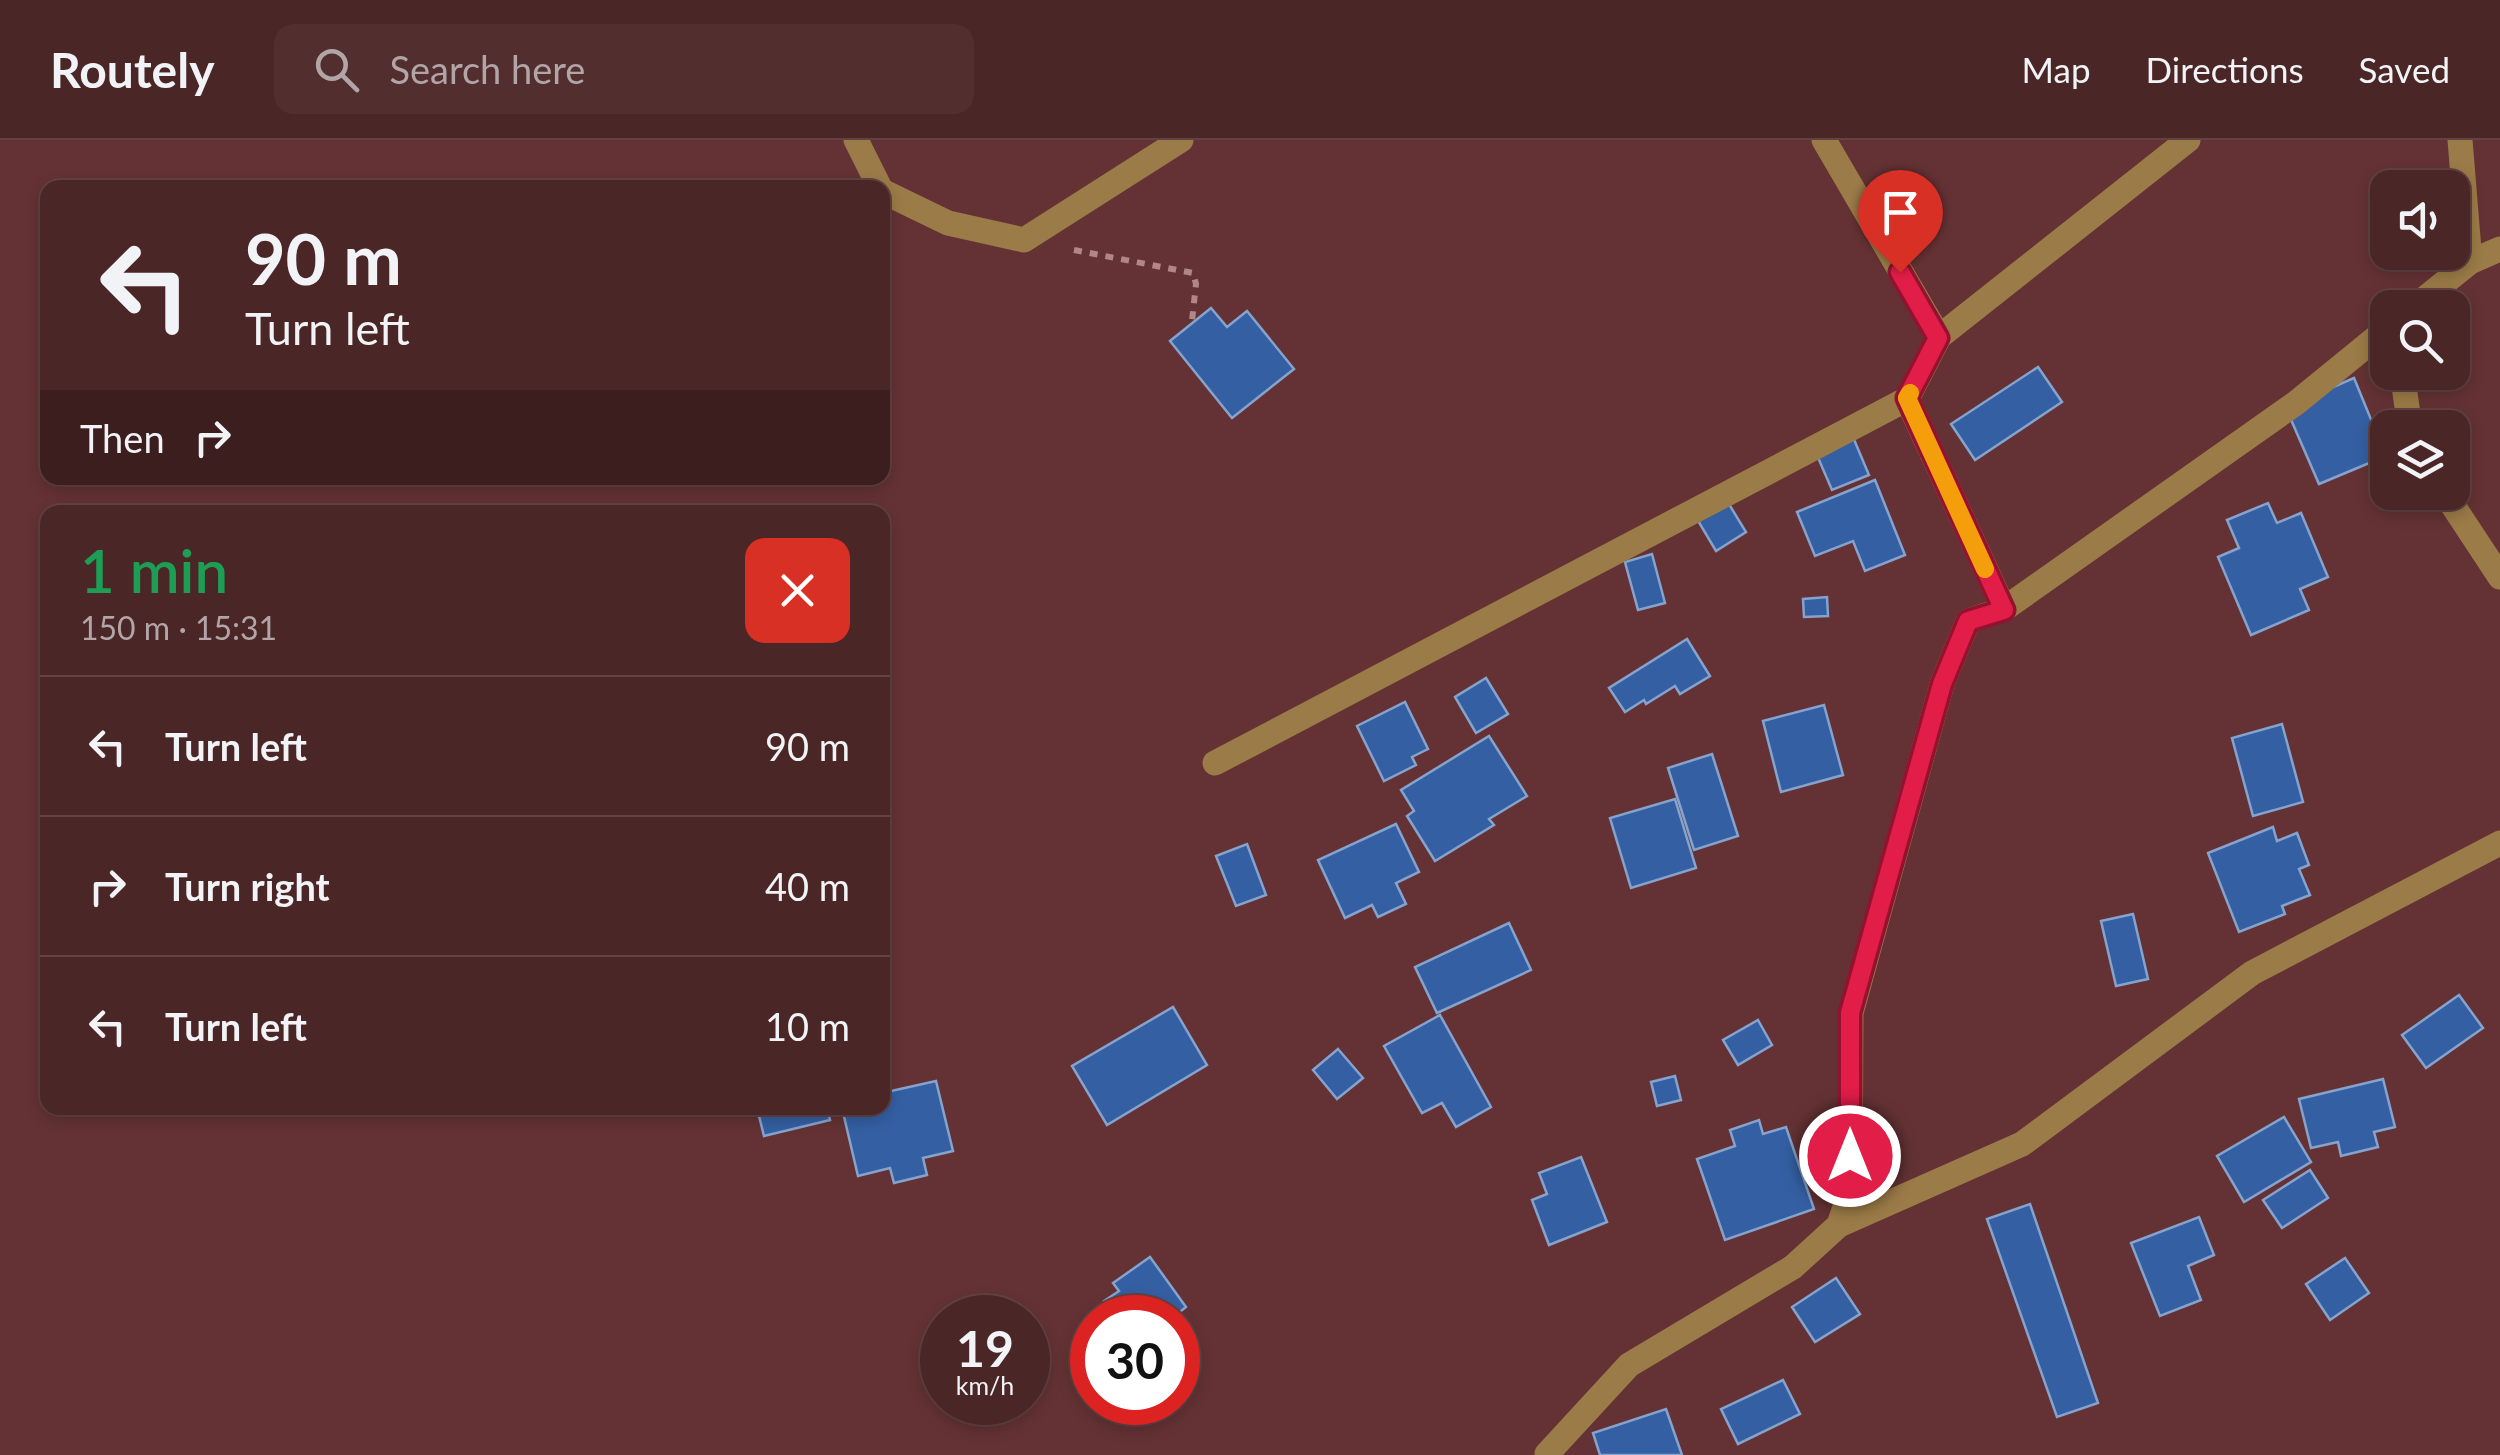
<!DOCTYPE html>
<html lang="en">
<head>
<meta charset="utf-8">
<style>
  body { margin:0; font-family:Lato,sans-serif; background:#522e2f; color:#f1f3f6; height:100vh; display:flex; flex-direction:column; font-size:38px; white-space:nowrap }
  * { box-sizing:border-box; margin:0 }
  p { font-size:32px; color:#b2a5a7 }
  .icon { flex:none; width:55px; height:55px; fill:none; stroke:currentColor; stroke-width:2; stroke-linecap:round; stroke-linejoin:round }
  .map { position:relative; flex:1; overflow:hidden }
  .side { position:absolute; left:40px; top:365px; width:850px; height:610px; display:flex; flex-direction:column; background:#4b2627; border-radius:20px; box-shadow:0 5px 15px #0003,0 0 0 2px #624344 }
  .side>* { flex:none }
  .guide { position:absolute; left:40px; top:40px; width:850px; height:305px; border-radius:20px; box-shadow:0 5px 15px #0003,0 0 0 2px #624344; background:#4b2627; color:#f1f3f6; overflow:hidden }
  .buttons { position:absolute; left:2370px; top:30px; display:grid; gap:20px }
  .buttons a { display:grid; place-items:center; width:100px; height:100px; border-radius:20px; background:#4b2627; box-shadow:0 5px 15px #0003,0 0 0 2px #624344; font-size:50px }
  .speed { position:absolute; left:920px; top:1155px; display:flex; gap:20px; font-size:50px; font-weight:700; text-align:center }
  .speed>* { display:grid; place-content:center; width:130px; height:130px; border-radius:50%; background:#4b2627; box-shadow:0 5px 15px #0003,0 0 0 2px #624344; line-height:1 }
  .speed small { font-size:25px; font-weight:400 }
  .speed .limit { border:15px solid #d22; background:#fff; color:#111 }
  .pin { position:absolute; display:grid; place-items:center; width:85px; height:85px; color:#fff; margin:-102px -42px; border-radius:50% 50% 50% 0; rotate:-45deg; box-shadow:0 0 10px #0007 }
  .pin .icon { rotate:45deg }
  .me { position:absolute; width:110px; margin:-55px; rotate:0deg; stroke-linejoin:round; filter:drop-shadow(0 0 8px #0008) }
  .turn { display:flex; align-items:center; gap:35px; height:210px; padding:0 40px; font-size:45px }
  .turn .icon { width:130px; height:130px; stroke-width:2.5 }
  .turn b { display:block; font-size:70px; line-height:85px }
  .then { display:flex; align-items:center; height:95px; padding:0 40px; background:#0003; gap:20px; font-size:38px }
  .round { display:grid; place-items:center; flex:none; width:105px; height:105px; border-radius:20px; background:#522e2f }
  .overview { display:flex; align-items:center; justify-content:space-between; height:170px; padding:0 40px }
  h1 { font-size:60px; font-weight:600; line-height:75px; color:#1e9e55 }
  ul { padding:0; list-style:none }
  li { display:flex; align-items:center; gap:30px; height:140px; padding:0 40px; border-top:2px solid #624344 }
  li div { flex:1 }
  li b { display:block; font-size:38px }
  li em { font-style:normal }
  header { display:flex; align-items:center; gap:60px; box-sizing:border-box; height:140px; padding:0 50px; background:#4b2627; border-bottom:2px solid #624344 }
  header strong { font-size:48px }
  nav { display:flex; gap:55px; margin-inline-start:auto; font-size:35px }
  .search { width:700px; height:90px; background:#522e2f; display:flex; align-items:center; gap:25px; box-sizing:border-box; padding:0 35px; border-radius:20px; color:#b2a5a7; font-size:38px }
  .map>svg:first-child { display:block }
</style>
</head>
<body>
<header>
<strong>Routely</strong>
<div class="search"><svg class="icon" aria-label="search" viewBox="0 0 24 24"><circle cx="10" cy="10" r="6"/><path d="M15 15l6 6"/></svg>Search here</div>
<nav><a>Map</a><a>Directions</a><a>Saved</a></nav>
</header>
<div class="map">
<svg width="2500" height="1315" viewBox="0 0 2500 1315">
  <rect width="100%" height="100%" fill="#643234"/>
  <g fill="#345fa2" stroke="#86a3ce" stroke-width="2.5">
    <polygon points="1211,168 1227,187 1247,171 1294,229 1232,278 1170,201"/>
    <polygon points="2038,227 2062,262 1975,320 1951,284"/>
    <polygon points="2354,238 2386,316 2319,344 2289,275 2296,263"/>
    <polygon points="1850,290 1869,335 1832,350 1813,306"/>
    <polygon points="1875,340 1905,415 1865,431 1853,401 1815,416 1797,372"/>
    <polygon points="1724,356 1746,392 1716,411 1694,374"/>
    <polygon points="2268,363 2277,383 2301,373 2328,437 2300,449 2309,470 2251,495 2218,417 2239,408 2227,380"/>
    <polygon points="1652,414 1665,463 1638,470 1625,422"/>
    <polygon points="1827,457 1828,476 1804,477 1803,459"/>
    <polygon points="1687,499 1710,536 1680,554 1675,546 1646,564 1644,560 1625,572 1609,548"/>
    <polygon points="1486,538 1508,574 1476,593 1455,557"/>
    <polygon points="1405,562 1428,609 1412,617 1416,625 1384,641 1357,586"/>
    <polygon points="1824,565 1843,635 1781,652 1763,581"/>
    <polygon points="2282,584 2303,662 2253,676 2232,598"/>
    <polygon points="1489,596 1527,656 1489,679 1494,685 1435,721 1407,676 1414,671 1401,650"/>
    <polygon points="1712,614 1738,696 1694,710 1668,628"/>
    <polygon points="1675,659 1696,728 1631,748 1610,678"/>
    <polygon points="1396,684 1419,732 1396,743 1406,764 1378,777 1372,765 1345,778 1318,720"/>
    <polygon points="2273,687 2277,701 2297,693 2309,725 2299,729 2310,755 2282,766 2285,774 2239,792 2208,713"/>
    <polygon points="1247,704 1266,755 1236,766 1216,716"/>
    <polygon points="2133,774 2148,839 2116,846 2101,781"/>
    <polygon points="1509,783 1531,830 1437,873 1415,827"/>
    <polygon points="2459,855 2483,888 2426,928 2402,895"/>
    <polygon points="1173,867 1207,925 1107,985 1072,926"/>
    <polygon points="1440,875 1491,967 1456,987 1442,963 1422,973 1384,906"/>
    <polygon points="1758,880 1772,905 1738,925 1723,900"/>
    <polygon points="1338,909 1363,938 1337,959 1313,930"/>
    <polygon points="1675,936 1681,960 1657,966 1651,942"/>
    <polygon points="2383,939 2395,987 2374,992 2378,1007 2341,1016 2338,1002 2311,1008 2299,959"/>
    <polygon points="936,941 953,1011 923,1018 927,1035 894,1043 890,1028 858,1036 842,968 882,968 882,953"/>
    <polygon points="757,968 827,968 830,980 764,996"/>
    <polygon points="2284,977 2311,1022 2244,1062 2217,1016"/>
    <polygon points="1759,980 1763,994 1786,987 1814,1069 1725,1100 1697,1019 1735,1006 1730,990"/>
    <polygon points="1581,1017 1607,1082 1549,1105 1532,1060 1547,1054 1539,1033"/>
    <polygon points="2310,1030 2328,1058 2282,1088 2263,1060"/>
    <polygon points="2030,1064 2098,1263 2057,1277 1987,1079"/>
    <polygon points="2199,1077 2214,1115 2188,1126 2201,1160 2160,1176 2131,1103"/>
    <polygon points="1150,1117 1186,1167 1172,1178 1115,1178 1104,1161 1119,1151 1113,1143"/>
    <polygon points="2345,1118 2369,1153 2330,1180 2306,1144"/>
    <polygon points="1836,1138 1860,1174 1815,1202 1792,1167"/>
    <polygon points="1783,1240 1800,1274 1738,1304 1721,1269"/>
    <polygon points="1666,1269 1682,1315 1600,1315 1593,1293"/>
  </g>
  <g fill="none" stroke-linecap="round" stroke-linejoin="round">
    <polyline stroke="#b08687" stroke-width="6" stroke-dasharray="8 8" stroke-linecap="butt" points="1074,110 1193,133 1196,144 1192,181"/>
    <g stroke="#9b7b47" stroke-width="25">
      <polyline points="856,0 880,48"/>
      <polyline points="1824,0 1939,197"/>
      <polyline points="2460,0 2470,122"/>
      <polyline points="882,51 948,83 1024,100 1181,0"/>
      <polyline points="2413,168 2470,122 2500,109"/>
      <polyline points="2402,232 2410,288"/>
      <polyline points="1907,259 2004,469"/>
      <polyline points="2444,352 2500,437"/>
      <polyline points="1215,623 1907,259 1939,197 2188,0"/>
      <polyline points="1839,1085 2022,1004 2252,833 2500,703"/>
      <polyline points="1547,1314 1629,1225 1793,1127 1839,1085 1850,1052 1851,873 1942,544 1968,481 2004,469 2296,263 2388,188"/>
    </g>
  </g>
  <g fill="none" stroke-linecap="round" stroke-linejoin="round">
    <g stroke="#92132f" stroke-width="25">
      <polyline id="route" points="1850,1016 1850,873 1942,544 1968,481 2004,470 1907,258 1938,198 1900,132"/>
    </g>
    <use href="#route" stroke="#e11d48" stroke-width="18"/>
    <polyline stroke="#f59e0b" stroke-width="18" points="1910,253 1907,258 1985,429"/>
  </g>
</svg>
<div class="buttons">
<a><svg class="icon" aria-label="sound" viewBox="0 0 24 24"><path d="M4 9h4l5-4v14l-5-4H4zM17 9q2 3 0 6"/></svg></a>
<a><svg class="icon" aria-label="search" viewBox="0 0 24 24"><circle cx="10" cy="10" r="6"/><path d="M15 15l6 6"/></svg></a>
<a><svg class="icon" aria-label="layers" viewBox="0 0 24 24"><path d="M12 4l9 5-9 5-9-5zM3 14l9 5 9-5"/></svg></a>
</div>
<div class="speed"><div>19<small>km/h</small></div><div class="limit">30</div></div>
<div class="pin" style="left:1900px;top:132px;background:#d93025"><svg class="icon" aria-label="arrive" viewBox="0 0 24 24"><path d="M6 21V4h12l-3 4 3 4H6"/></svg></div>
<svg class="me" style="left:1850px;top:1016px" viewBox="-20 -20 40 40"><circle r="17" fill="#e11d48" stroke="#fff" stroke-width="3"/><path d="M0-11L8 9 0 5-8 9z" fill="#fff"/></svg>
<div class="guide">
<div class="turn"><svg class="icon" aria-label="left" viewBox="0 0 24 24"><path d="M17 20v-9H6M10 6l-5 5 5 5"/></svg><div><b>90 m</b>Turn left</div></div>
<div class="then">Then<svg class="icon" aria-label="right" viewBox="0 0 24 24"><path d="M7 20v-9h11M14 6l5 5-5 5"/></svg></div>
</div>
<section class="side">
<div class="overview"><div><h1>1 min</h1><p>150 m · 15:31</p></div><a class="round" style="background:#d93025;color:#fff"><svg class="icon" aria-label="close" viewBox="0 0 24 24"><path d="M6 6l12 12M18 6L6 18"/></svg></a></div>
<ul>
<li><svg class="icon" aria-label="left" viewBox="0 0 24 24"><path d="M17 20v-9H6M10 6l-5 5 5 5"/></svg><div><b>Turn left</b></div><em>90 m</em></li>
<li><svg class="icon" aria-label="right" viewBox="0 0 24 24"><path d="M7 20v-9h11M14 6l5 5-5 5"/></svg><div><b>Turn right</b></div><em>40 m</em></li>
<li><svg class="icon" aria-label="left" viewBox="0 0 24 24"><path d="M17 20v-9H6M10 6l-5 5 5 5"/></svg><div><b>Turn left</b></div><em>10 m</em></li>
</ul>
</section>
</div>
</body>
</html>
